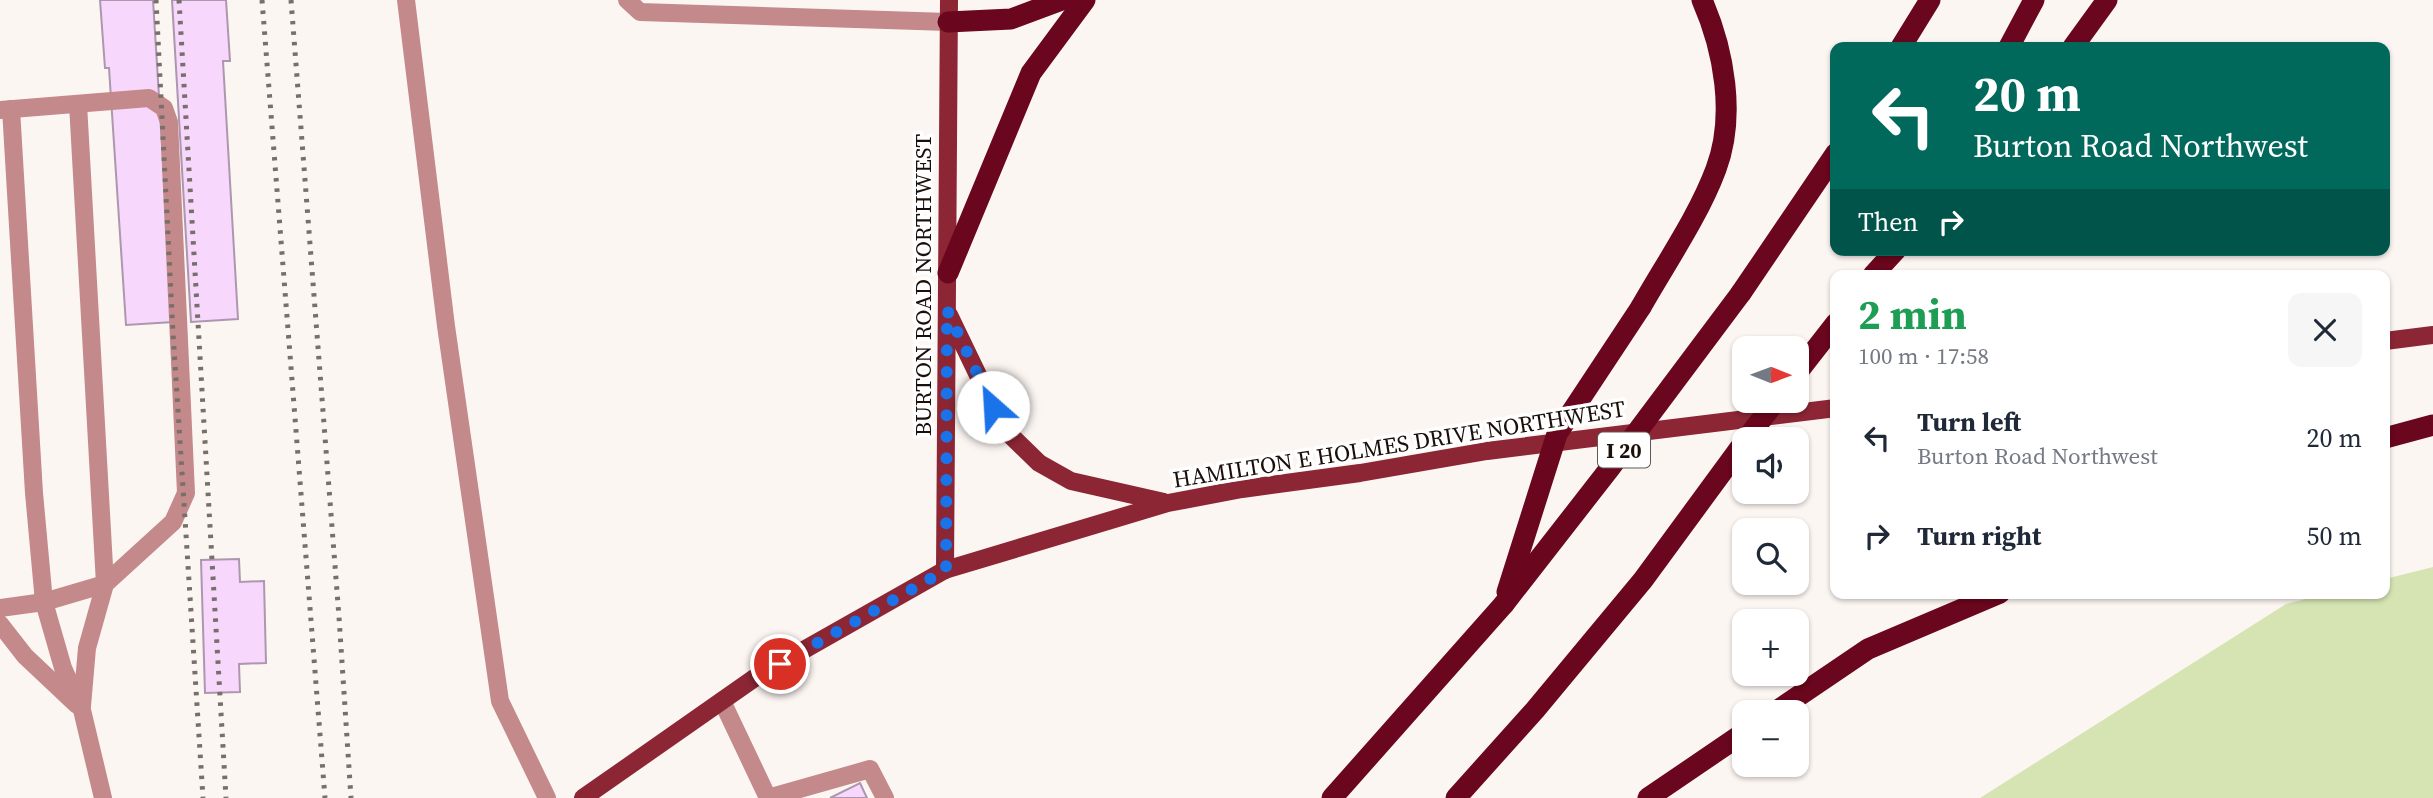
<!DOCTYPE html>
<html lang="en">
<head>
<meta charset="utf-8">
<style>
  body { margin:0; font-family:"Source Serif 4",serif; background:#f6f6f7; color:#1f2937; height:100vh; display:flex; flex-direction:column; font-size:26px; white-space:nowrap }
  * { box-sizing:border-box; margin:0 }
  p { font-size:23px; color:#747a83 }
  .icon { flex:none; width:38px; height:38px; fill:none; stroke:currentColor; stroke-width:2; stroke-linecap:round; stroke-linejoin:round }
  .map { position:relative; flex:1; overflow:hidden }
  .drawer { position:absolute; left:1830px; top:270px; width:560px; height:329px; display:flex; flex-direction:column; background:#fff; border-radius:14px; box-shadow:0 2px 5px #0004 }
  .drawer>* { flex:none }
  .banner { position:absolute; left:1830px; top:42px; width:560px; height:214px; border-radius:14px; box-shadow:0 2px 5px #0004; background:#00695c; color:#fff; overflow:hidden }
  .needle { width:46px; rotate:91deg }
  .fabs { position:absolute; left:1732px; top:336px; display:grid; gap:14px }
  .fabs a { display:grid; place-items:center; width:77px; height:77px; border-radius:14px; background:#fff; box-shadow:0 2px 5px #0004; font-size:35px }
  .pin { position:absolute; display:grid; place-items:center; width:60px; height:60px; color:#fff; margin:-30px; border:4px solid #fff; border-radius:50%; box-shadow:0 2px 7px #0007 }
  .me { position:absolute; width:77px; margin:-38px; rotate:334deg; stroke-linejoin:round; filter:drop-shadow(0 0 5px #0008) }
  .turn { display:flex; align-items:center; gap:24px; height:147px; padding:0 28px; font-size:32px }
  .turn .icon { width:91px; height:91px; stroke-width:2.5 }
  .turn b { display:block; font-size:49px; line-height:60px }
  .then { display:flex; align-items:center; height:66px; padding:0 28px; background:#0003; gap:14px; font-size:26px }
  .round { display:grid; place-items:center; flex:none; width:74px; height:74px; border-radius:14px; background:#f6f6f7 }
  .headline { display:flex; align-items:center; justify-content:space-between; height:119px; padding:0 28px }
  h1 { font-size:42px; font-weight:700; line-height:52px; color:#1e9e55 }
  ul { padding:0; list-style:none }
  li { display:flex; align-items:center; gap:21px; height:98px; padding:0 28px }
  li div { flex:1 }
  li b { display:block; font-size:26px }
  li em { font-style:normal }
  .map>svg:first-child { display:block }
</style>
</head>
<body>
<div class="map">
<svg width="2433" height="798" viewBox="0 0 2433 798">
  <rect width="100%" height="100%" fill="#fcf6f2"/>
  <polygon fill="#d5e4b2" points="2433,567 2433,798 1980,798 2286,604 2329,593 2385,593 2385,579"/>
  <g fill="#f7d7fc" stroke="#ac97af" stroke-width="2">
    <polygon points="100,0 153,0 173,322 126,325 109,68 105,68"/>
    <polygon points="172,0 226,0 230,61 223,61 238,319 191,322"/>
    <polygon points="239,559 240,582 264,581 266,663 239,664 240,692 205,693 201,560"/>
    <polygon points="860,783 867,798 830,798"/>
  </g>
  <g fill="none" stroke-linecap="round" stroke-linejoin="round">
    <g stroke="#c4898b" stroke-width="18">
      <polyline points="406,0 446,326 500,701 547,798"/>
      <polyline points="627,0 640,12 948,22"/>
      <polyline points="78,104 105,584 87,648 82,706"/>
      <polyline points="11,109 34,493 44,602 63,668 82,710 103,798"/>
      <polyline points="0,110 149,98 164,108 169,122 186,493 173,522 105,584 44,602 0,608"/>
      <polyline points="0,624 25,656 77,705"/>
      <polyline points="722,701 768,798"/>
      <polyline points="768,798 870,769 885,798"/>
    </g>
    <g stroke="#8c2634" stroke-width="18">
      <polyline points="949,315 1004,429 1039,463 1071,481 1164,502"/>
      <polyline points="2385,341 2433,335"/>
      <polyline points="945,570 949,0"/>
      <polyline points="583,798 756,677 945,570 1168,503 1242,489 1360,473 1487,451 1836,408"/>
    </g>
    <g stroke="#6a061d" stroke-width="21">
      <polyline points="948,22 1011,19 1062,0"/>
      <polyline points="1901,47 1930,0"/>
      <polyline points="2009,47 2034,0"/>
      <polyline points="2073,47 2107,0"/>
      <polyline points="948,273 1031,73 1085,0"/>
      <polyline points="1873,275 1896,250"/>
      <polyline points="1741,293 1836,153"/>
      <path d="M1641 307C1666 263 1699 215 1716 169 1736 116 1724 50 1702 0"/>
      <polyline points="1797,373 1836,323"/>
      <polyline points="2385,438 2433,425"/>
      <polyline points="1775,712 1868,649 2000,593"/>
      <polyline points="1332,798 1504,604"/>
      <polyline points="1456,798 1535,710 1643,580 1745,441"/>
      <polyline points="1648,798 1745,732"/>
    </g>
    <g stroke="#776f69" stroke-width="5" stroke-dasharray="3.5 7" stroke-linecap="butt">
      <polyline points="156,0 173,333 203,798"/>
      <polyline points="179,0 226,798"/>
      <polyline points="262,0 325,798"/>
      <polyline points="291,0 339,617 351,798"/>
    </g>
    <g stroke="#6a061d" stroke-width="21">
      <polyline points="1746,439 1776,401"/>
      <polyline points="1507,592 1557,434 1641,307"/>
      <polyline points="1504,604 1610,468 1741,293"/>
    </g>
  </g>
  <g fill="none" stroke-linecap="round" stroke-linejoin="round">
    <polyline stroke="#1a73e8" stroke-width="12" stroke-dasharray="0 21.6" points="780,664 946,570 947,310 993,407"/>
  </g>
  <g text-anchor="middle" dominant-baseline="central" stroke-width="7" stroke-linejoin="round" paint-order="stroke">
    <rect fill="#fff" stroke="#5f5853" stroke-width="2" x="1598" y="432.5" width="52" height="35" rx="5"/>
    <g font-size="21" font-weight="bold" fill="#1a1009">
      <text x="1624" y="450">I 20</text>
    </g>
    <g font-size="23" fill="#1a1009" stroke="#fff">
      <text transform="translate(923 285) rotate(-90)">BURTON ROAD NORTHWEST</text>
      <text transform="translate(1399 444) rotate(-9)">HAMILTON E HOLMES DRIVE NORTHWEST</text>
    </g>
  </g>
</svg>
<div class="fabs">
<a><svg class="needle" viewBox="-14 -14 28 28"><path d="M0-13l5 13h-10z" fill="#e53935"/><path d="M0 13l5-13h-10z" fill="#747a83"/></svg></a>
<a><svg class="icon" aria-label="sound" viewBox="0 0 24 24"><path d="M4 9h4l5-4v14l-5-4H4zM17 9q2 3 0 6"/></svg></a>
<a><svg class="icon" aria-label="search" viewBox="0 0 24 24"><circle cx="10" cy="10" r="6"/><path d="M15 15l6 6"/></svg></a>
<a>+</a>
<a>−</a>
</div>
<div class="pin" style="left:780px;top:664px;background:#d93025"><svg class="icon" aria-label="arrive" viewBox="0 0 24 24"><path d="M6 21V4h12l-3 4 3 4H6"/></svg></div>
<svg class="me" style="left:993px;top:407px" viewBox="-20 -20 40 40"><circle r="19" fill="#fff"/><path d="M0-13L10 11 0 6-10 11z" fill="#1a73e8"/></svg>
<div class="banner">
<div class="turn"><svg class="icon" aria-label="left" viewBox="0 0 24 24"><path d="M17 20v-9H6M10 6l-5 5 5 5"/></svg><div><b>20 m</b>Burton Road Northwest</div></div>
<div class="then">Then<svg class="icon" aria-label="right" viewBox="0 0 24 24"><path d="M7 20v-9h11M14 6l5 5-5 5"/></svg></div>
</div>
<section class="drawer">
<div class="headline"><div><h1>2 min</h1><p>100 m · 17:58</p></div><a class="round"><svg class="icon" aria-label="close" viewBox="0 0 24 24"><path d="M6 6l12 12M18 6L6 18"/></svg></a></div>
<ul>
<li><svg class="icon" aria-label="left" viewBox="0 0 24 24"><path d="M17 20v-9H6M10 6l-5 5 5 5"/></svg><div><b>Turn left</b><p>Burton Road Northwest</p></div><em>20 m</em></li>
<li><svg class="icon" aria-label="right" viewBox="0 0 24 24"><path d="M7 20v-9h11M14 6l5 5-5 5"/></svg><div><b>Turn right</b></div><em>50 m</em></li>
</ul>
</section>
</div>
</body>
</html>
